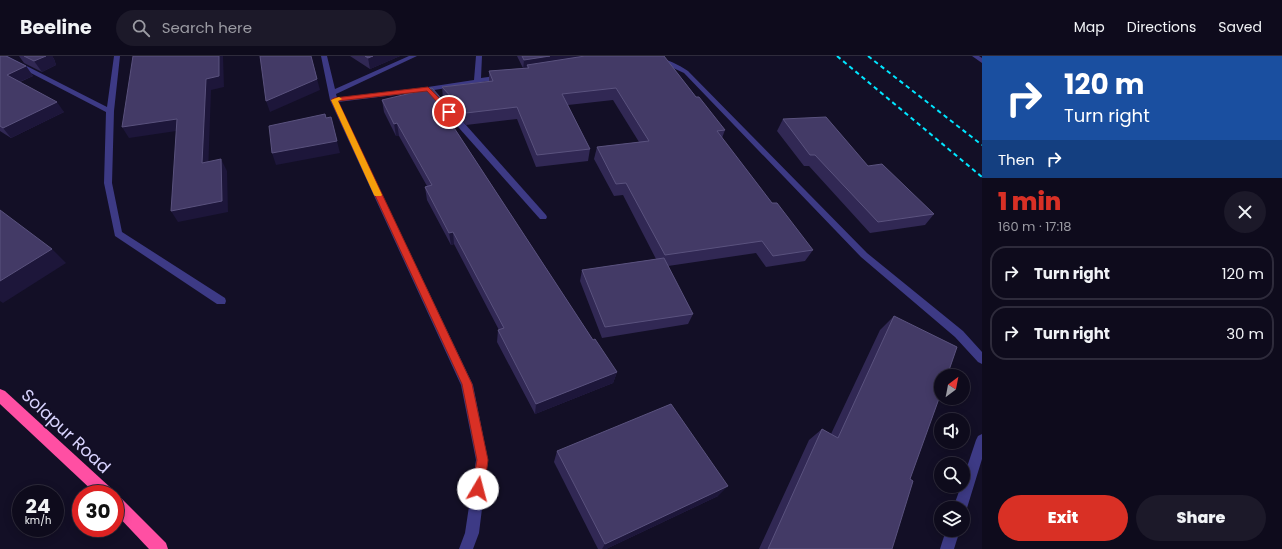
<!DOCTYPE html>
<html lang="en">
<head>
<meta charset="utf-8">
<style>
  body { margin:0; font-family:Poppins,sans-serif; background:#1c1929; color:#f1f3f6; height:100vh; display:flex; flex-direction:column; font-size:15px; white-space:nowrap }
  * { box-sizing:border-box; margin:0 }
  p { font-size:13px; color:#9b9ba3 }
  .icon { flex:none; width:22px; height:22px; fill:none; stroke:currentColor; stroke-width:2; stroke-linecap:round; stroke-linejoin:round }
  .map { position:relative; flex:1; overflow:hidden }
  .sheet { display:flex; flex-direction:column; background:#0e0b1c; width:300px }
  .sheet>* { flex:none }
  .guide { background:#1a4fa0; color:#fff; overflow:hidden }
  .needle { width:26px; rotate:32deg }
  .controls { position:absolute; left:934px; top:313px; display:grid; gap:8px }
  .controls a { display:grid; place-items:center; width:36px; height:36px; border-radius:50%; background:#0e0b1c; box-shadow:0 2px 10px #0003,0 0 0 1px #2e2b3b; font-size:20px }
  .speed { position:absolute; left:12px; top:429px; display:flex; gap:8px; font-size:20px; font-weight:700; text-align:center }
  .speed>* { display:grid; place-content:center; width:52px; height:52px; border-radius:50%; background:#0e0b1c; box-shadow:0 2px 10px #0003,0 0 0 1px #2e2b3b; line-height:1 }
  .speed small { font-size:10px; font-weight:400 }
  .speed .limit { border:6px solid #d22; background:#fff; color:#111 }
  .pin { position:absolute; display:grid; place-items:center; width:34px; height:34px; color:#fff; margin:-17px; border:2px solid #fff; border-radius:50%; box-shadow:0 1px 4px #0007 }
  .me { position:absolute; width:44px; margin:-22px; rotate:8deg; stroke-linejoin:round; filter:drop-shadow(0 0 3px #0008) }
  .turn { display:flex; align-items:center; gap:14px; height:84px; padding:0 16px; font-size:18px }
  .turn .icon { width:52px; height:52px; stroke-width:2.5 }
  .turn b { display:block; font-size:28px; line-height:34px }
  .then { display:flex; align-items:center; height:38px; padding:0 16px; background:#0003; gap:8px; font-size:15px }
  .round { display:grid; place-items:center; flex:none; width:42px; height:42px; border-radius:21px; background:#1c1929 }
  .headline { display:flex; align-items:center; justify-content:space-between; height:68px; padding:0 16px }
  h1 { font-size:24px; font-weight:800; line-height:30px; color:#d93025 }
  .cta { display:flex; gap:8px; margin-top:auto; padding:8px 16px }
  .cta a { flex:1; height:46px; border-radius:24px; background:#d93025; color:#fff; font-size:16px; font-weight:800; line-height:46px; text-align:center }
  .cta a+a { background:#1c1929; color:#f1f3f6 }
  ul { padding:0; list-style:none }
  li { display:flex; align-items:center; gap:12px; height:54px; margin:0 8px 6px; padding:0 8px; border:2px solid #2e2b3b; border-radius:16px }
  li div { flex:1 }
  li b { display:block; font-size:15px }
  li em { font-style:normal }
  header { display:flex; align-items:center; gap:24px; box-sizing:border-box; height:56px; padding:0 20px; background:#0e0b1c; border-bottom:1px solid #2e2b3b }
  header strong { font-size:19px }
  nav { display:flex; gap:22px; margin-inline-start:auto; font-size:14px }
  .search { width:280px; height:36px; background:#1c1929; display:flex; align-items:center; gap:10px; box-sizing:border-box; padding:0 14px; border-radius:22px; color:#9b9ba3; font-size:15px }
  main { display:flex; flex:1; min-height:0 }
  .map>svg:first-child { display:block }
</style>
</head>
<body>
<header>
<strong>Beeline</strong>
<div class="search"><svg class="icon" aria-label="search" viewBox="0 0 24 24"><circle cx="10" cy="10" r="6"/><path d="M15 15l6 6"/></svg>Search here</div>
<nav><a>Map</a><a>Directions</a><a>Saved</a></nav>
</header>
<main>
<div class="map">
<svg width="982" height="493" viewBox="0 0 982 493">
  <rect width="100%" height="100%" fill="#130f26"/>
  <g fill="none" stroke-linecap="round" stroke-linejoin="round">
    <g fill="#3d3a85" fill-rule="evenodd">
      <polygon points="0,0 7,0 107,51 114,0 120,0 114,55 112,127 122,176 225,242 226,245 225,248 217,248 115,180 104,127 106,56 0,1"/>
      <polygon points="321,0 327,0 335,33 409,0 417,0 336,38 337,42 428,31 474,24 476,0 482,0 481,22 502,19 505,21 502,23 428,35 338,46 473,329 488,404 479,477 473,493 459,493 465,477 476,404 461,329 330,44"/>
      <path d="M629 0C654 0 667 1 688 15L867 197 963 275 982 296V308L978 306 955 281 861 201 684 17 658 5 632 2Z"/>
      <polygon points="972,0 979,0 982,2 982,7"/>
      <polygon points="443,50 449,50 546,159 547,161 546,163 540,163 443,54"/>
      <polygon points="982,378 982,403 967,452 963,457 963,452 953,452 961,430 963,430 963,423 976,384 978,380"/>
      <polygon points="946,474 960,474 954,493 940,493"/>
    </g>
    <g fill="#ff4fa3" fill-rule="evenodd">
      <polygon points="0,333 5,335 112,433 115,438 96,438 0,348"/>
      <polygon points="115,438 120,441 166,487 168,493 149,493 115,457"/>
    </g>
    <g stroke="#00e5ff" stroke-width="2" stroke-dasharray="4.5 3.5" stroke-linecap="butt">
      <polyline points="837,0 982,121"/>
      <polyline points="868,0 982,89"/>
    </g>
  </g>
  <g fill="#312854">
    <polygon points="0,0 26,10 33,20 20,26 64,56 11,82 0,75"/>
    <polygon points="19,0 52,0 54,3 56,9 42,16 24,7"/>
    <polygon points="350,0 400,0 370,13"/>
    <polygon points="517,0 664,0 696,41 725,74 722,82 772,147 813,194 805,205 766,211 756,197 668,210 693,258 688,268 602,282 580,225 582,214 656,203 623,139 614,140 594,103 597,91 639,86 613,44 568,49 590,93 588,105 536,111 517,63 466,69 443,43 442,31 489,25 489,15 523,12"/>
    <polygon points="382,44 454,57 455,70 453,70 593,284 617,316 613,327 535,358 497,286 498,274 499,274 454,188 451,189 427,144 425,131 427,130 399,80 396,80 384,56"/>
    <polygon points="783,63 868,110 934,158 925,169 870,177 809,110 804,110 777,75"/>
    <polygon points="894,260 910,423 892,493 759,493 809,384 822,373 831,378 880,274"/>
    <polygon points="557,395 718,440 606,493 598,493 554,406"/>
  </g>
  <g fill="#1d163a">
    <polygon points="46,0 52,0 54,3 56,9 42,16 34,5"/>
    <polygon points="219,0 223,0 224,31 211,34 208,118 202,107 206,23"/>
    <polygon points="311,0 320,34 270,56 266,45"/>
    <polygon points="373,0 400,0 370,13 368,2"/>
    <polygon points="550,0 618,0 529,12 527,9 527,13 523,14 524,4"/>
    <polygon points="26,10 33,20 14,28 7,19"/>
    <polygon points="57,46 64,56 11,82 3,72"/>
    <polygon points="177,63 183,74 129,82 122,71"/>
    <polygon points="397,67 399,80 396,80 394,68"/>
    <polygon points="337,85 340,97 276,109 272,97"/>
    <polygon points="221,103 227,115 228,156 178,166 171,155"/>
    <polygon points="453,176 454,188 451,189 449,177"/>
    <polygon points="52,193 66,207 3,247 0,245 0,225"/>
    <polygon points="617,316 613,327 535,358 536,348"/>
    <polygon points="728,430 718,440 606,493 602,493 605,488"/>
  </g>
  <g fill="#433a66" stroke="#5a527e">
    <polygon points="0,0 6,0 26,10 7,19 57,46 3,72 0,70"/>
    <polygon points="24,0 46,0 34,5"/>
    <polygon points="133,0 219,0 219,20 206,23 202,107 221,103 222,145 171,155 177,63 122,71"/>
    <polygon points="260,0 311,0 317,23 266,45"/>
    <polygon points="365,0 373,0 368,2"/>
    <polygon points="522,0 550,0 524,4"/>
    <polygon points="585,0 664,0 696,41 699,41 725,74 717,75 772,147 777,147 813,194 773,200 762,185 665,199 626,127 616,128 597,91 649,85 616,32 562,38 590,93 537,99 517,51 466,57 442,31 493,25 489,15 529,12 527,9"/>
    <polygon points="432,32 454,57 445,58 593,284 595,283 617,316 536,348 498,274 504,272 453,176 449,177 425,131 432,129 397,67 394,68 382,44"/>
    <polygon points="325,58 326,62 331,61 337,85 272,97 269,70"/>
    <polygon points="826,61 868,110 882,108 934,158 878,166 815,99 810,99 783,63"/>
    <polygon points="0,154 52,193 0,225"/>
    <polygon points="664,202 693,258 605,271 582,214"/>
    <polygon points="894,260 957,291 947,320 941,320 941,337 910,423 913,425 892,493 768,493 822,373 838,382"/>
    <polygon points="671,348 728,430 605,488 557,395"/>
  </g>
  <polygon fill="#d93025" stroke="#8d1f18" points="428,31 452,55 452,57 447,57 427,35 338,45 472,328 488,404 484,433 482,437 478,439 474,437 472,433 477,404 462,328 331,44 334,42"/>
  <polygon fill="#f59e0b" points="339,41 342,43 338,45 382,139 381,140 375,140 374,139 331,44"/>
  <g text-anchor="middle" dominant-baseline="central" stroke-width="3.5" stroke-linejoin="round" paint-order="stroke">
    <g font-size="17" fill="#d9d4ff" stroke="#130f26">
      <text transform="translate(66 375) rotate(43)">Solapur Road</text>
    </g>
  </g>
</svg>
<div class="controls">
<a><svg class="needle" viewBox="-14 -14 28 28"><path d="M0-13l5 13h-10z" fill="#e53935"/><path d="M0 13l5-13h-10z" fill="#9b9ba3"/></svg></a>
<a><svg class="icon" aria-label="sound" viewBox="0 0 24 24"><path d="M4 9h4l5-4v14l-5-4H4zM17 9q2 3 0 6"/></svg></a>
<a><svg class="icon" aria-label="search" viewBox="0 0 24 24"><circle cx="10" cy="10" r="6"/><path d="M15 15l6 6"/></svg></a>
<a><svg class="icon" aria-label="layers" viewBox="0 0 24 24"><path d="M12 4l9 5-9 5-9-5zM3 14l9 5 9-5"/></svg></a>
</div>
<div class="speed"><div>24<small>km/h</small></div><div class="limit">30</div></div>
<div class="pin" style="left:449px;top:56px;background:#d93025"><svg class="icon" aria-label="arrive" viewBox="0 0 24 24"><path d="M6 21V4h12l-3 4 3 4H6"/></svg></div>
<svg class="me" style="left:478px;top:433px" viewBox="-20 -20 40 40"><circle r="19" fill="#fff"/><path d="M0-13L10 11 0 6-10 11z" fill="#d93025"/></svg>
</div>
<section class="sheet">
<div class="guide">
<div class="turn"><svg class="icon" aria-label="right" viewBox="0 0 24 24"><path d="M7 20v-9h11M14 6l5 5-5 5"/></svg><div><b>120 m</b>Turn right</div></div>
<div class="then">Then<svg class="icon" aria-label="right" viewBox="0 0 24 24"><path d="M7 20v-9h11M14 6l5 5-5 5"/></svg></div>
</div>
<div class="headline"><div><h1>1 min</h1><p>160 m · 17:18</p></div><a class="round"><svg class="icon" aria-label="close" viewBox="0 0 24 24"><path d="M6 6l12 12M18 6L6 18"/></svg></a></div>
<ul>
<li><svg class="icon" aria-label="right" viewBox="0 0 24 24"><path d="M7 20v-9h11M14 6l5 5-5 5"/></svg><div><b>Turn right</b></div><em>120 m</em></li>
<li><svg class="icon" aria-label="right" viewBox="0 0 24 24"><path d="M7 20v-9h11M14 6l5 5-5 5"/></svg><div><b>Turn right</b></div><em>30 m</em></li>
</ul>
<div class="cta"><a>Exit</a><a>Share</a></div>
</section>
</main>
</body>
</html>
